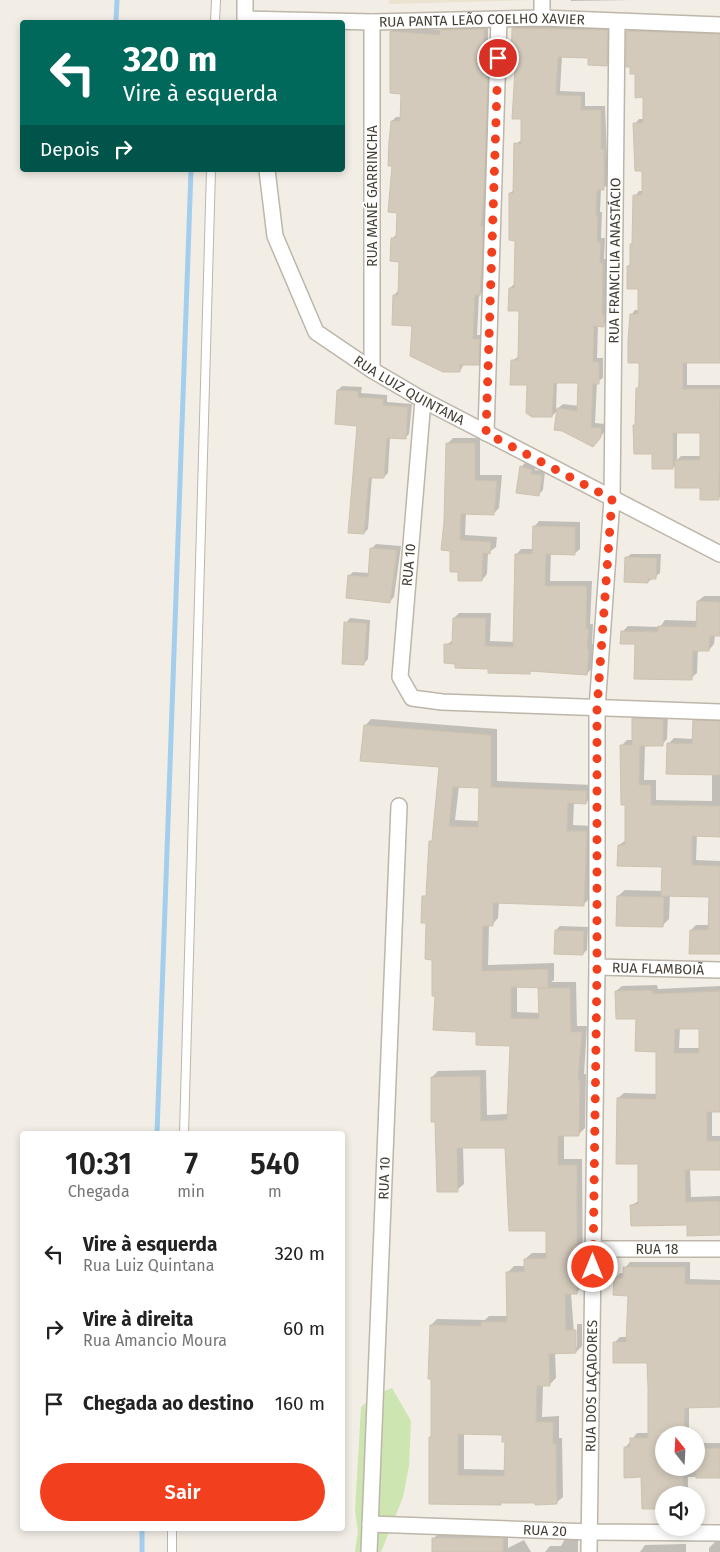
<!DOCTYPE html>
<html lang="pt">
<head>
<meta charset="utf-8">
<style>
  body { margin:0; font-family:"Fira Sans",sans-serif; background:#f2f2f2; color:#222; height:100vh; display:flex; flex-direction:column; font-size:19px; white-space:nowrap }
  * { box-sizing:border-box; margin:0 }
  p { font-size:16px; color:#767676 }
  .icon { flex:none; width:28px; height:28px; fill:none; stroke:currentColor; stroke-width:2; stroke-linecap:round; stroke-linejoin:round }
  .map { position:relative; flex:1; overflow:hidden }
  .sheet { position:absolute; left:20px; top:1131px; width:325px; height:400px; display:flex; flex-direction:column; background:#fff; border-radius:5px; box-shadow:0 2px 8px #0003 }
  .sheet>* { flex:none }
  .top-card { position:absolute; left:20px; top:20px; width:325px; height:152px; border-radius:5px; box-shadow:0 2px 8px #0003; background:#00695c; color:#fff; overflow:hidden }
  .needle { width:32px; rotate:342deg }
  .tools { position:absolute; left:655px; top:1426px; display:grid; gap:10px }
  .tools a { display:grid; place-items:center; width:50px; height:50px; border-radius:50%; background:#fff; box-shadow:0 2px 8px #0003; font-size:25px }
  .pin { position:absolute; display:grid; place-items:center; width:42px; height:42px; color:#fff; margin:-21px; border:2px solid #fff; border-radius:50%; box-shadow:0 1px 5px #0007 }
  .me { position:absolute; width:55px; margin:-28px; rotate:0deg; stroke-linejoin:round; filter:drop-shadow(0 0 4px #0008) }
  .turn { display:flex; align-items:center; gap:18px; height:105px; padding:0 20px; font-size:22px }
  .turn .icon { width:65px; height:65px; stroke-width:2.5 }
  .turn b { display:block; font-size:35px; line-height:42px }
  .then { display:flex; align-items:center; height:48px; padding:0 20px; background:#0003; gap:10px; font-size:19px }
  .eta { display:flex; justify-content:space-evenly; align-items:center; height:85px; text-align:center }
  .eta b { font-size:30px; font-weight:600; line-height:35px }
  .button { display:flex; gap:10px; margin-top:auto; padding:10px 20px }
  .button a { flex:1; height:58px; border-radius:30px; background:#f23f1d; color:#fff; font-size:20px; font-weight:600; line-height:58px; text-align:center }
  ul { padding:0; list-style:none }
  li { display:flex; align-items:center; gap:15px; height:75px; padding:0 20px }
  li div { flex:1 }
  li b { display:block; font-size:19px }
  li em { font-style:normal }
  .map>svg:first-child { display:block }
</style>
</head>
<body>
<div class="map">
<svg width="720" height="1552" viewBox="0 0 720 1552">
  <rect width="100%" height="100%" fill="#f2eee6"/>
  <polygon fill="#ebe3d0" points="389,0 535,0 389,4"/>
  <polygon fill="#cde5b0" points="392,1388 411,1421 409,1466 403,1497 381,1552 355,1552 358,1531 355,1511 361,1407 375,1395"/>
  <g fill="#0003" fill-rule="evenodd">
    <polygon points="571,0 632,0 571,1"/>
    <path d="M517 24 612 26 611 60 607 65 590 57 562 56 560 91 585 92V106H605L608 185 601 189 600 212H602L601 238H605L604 259H607L606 310H608V321L603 325H598L597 358H603V378L597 382 595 423 605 424V431L597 441 558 410 552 416 512 361 519 356 520 310 510 288 515 283 516 239 510 193 514 190 515 144 522 140 523 118 513 29ZM557 381 579 382V406L563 404 556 410Z"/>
    <polygon points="488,25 488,41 491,41 490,67 492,67 488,188 485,222 487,222 484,290 479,295 477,335 484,335 483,359 478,364 464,364 460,371 413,325 394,295 399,290 400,260 392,239 397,234 398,211 393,165 392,121 396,117 402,117 403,93 391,31 396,27 441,30 446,26"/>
    <path d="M632 27 720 30V362H687V385H720V497L718 499 677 464 673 468 653 453 636 424 640 361 631 315 635 310H639V288L628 266 631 263V244L633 242 635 196 639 191H643V170L635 124 639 119H644V96L628 31ZM677 432H701V456H681L677 460Z"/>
    <polygon points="342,386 362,387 361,393 387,395 387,402 412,404 409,434 405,438 390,437 388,473 384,477 372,476 368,529 364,533 358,425 338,390"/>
    <polygon points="453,438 480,438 480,475 502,475 499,508 493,514 466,513 465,535 497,537 496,547 488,553 487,574 482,580 459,570 451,550 446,522 447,444"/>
    <polygon points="525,463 535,466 535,470 545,471 543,490 538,495 521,467"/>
    <polygon points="539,521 580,522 580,549 574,554 551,553 550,581 592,581 590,624 593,624 592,644 594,644 592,669 586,674 532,670 529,673 456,662 446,645 453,640 454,618 459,613 491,613 490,641 515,642 516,555 521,549 533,549 534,527"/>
    <polygon points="376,544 401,546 394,597 390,601 349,576 353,572 370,573 371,549"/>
    <polygon points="631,554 661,554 660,573 648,582 626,558"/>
    <polygon points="704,596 720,596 720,635 715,635 714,644 709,650 698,649 697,673 691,678 622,632 628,626 660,627 665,620 698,621 698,601"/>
    <polygon points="350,618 370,620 368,659 363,664 346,623"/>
    <polygon points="639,713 668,714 667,739 662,745 645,744 644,780 656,780 656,800 712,801 712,774 668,744 674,738 694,739 694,721 700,715 720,716 720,836 697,835 696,860 720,861 720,954 691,953 691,930 696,925 709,925 713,896 670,895 669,919 662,926 618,896 625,890 662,891 663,866 619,845 626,840 627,804 621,746 627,740 633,740 634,719"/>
    <path d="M371 719 497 729V781L593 785 592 796 586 803 574 802 573 825 593 826 590 898 583 905 499 902 498 918 492 925H489L488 965 554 963V980L551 982H576L577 1026H587L584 1074H586L585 1128 579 1134 564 1135V1159H582L583 1286 576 1293H571L575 1347H577V1324H582V1346L576 1352H555L556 1378 549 1385H543L542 1417 559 1416V1438H562L563 1497 556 1503 536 1501 431 1503 433 1436 431 1325 437 1319 485 1320 489 1316H508L507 1273 514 1266H525V1259L532 1253H547V1230L507 1146 463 1147 464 1184 457 1190 437 1120 432 1077 438 1071 486 1070 487 1115 508 1114 511 1044 477 1031 436 995 433 958 424 897 428 893 430 842 434 838 440 766 365 726ZM459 786 480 787 479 821 455 820ZM517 986H542L539 989 540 1013 517 1012ZM464 1433 503 1434 506 1441V1470L464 1469Z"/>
    <polygon points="560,926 588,927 587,950 583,954 556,930"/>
    <path d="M657 985 658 989 720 986V1111H712V1136H720V1169H690L691 1197 720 1196V1234L632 1205 640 1200 639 1162 618 1098 624 1093 657 1094V1051L637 1018 616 991 622 986ZM680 1027H701L700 1048H679Z"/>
    <polygon points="630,1262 690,1262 690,1279 720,1280 720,1406 689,1407 689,1435 664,1435 664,1468 696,1468 696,1443 720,1443 720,1476 688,1477 688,1495 664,1495 642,1476 625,1448 637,1433 649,1433 648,1362 614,1343 620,1337 628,1337 629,1295 615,1278 620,1273 624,1273 625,1268"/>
    <polygon points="438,1534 508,1534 508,1548 524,1540 531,1552 433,1552 433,1539"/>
    <polygon points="566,1537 578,1537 578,1552 545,1552 550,1546 561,1546"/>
    <polygon points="715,1542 720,1542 720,1552 709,1552 709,1548"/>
    <polygon points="686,1544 686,1552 640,1552 645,1545"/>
  </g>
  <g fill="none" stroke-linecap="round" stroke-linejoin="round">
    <g stroke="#a4ceed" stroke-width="5">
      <polyline points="116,22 117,0"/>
      <polyline points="157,1134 191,170"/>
      <polyline points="142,1552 142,1529"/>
    </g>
  </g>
  <g fill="#d3cabb" stroke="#cec2af" fill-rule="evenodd">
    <polygon points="512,28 608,30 607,66 588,65 588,58 558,57 556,95 581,96 581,110 601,110 601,149 604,149 604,190 597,190 596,216 598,216 597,242 601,242 600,263 603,263 602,314 604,314 604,327 594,326 593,362 599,362 599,384 593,384 591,427 601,428 601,437 593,447 562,431 554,430 557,408 577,411 578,383 554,383 552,417 532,417 526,413 527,385 510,385 511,360 518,360 519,311 508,311 509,288 514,288 515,241 509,240 509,193 513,193 514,143 521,144 521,119 512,119 515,70 511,70"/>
    <polygon points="484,29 484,45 487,45 486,71 488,71 484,193 481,226 483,225 482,262 480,296 475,295 473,339 480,339 479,365 460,365 460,372 443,372 410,356 412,326 392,325 393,295 398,295 399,262 390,261 391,238 396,238 397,213 388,212 392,166 388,166 389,142 391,121 400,121 401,94 390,93 390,31 440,35 440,30"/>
    <polygon points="626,31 720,34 720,363 683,363 683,389 720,389 719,500 700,500 700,488 675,488 675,460 700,460 700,433 673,433 673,469 652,469 652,454 634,454 633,425 635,425 636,388 639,388 639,363 628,363 628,340 630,314 638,314 638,289 627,289 627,266 630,266 630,244 632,244 633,195 642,195 642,171 635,171 633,123 643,123 643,97 635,98 635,74 630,74 630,67 626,67"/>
    <polygon points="337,390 358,391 358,397 384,399 383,405 408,407 406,439 387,438 384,478 369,478 364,534 348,533 357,426 335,424"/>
    <polygon points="446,443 475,443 475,480 497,481 494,515 461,514 460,540 491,542 490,554 483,553 482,581 458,581 458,572 450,572 450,551 441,550 444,522"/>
    <polygon points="520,466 532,470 531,474 542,475 539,496 516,493"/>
    <polygon points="533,526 575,527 575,555 546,554 545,586 587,586 586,629 589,629 587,649 589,649 587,675 530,671 530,674 488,673 488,669 455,668 455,664 444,663 444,644 452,644 453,618 486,618 485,646 513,647 515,554 532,554"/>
    <polygon points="370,548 397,550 390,603 346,598 348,575 368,577"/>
    <polygon points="625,557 657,558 656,579 648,579 648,583 624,582"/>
    <polygon points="697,601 720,602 720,636 710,636 709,651 693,651 692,680 634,679 635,644 620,644 621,631 658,632 658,626 696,627"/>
    <polygon points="344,622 367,623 364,665 342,664"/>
    <polygon points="632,718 663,719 663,746 640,746 639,785 651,785 651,805 720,806 720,837 692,836 692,865 720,866 720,954 689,954 690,930 708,930 709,897 661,896 662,867 617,866 618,845 625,845 625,805 621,805 620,745 632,745"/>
    <polygon points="693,720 720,721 720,775 666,774 667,743 692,744"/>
    <path d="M364 725 491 735V787L587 791 586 804 568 803 567 831H587L584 906 493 903V926H483L482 971 548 969V988L511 987V1018L539 1019 538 988H570L571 1032H582L578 1080H580L579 1136H558V1165H577V1294H565L566 1330H576V1353L549 1354 550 1386H537L536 1422H553V1444H556L557 1504 535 1505V1503H501V1505L429 1504V1437H431V1379H428L430 1325 481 1326V1322H507L506 1272H524V1259L546 1258V1231H509L505 1148H457L458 1192H437L435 1122H431V1077L480 1076 481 1121 507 1120 510 1046 476 1045V1032L433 1030 435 996H432V960L425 959 426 923H421L422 896H426L429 841H432L439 767 360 761ZM453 787 479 788 478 827 449 826ZM458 1434 502 1435V1442H505L504 1476 458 1475Z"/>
    <polygon points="617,896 664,897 663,927 616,926"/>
    <polygon points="555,930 584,931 583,955 554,954"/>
    <path d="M652 990 653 994 720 991V1112H707V1141H720V1170H685L686 1202 720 1201V1235L687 1236V1225L631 1226 630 1205 638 1204V1164H616L617 1098 656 1099V1052L635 1051 636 1019H616L615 991ZM675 1029H699V1053H674Z"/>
    <polygon points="623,1267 685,1267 685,1284 720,1285 720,1407 685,1408 684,1435 664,1435 664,1468 683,1468 683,1495 664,1495 664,1509 642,1509 641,1477 624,1478 624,1447 630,1447 630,1438 648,1438 648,1388 647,1363 613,1363 613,1342 626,1342 628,1296 613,1295 614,1278 623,1278"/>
    <polygon points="720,1448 720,1478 696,1478 696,1449"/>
    <rect x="432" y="1538" width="71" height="14"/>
  </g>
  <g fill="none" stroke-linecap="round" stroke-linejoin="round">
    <g stroke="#bdb6a9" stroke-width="10">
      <g id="lane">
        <polyline points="215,22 216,0"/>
        <polyline points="184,1134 211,170"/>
        <polyline points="172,1552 172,1529"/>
      </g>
    </g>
    <g stroke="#bdb6a9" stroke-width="18">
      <g id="street">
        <path id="s1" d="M245 0V19L372 22 542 18 720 25"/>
        <polyline points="542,18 542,0"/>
        <polyline points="372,22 372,370"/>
        <path id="s2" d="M267 170 275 236 316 332 372 370 423 400 720 554"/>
        <polyline points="423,400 400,677 412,698 442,702 720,712"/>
        <polyline points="486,433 499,19"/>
        <path id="s3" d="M597 967 720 970"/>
        <path id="s4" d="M593 1249H720"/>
        <path id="s5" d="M370 1524 590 1532 720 1533"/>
        <path id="s6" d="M369 1552 399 806"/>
        <path id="s7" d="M589 1552 597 967V709L612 499 617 22"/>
      </g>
    </g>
    <use href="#lane" stroke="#fff" stroke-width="8"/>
    <use href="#street" stroke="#fff" stroke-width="15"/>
  </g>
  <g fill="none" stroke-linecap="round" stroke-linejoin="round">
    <polyline stroke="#f23f1d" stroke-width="9" stroke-dasharray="0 16.2" points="498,58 486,433 612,499 597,709 597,968 593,1267"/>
  </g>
  <g text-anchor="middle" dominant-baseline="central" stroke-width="4" stroke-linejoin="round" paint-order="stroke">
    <g font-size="14" fill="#443f35" stroke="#fff">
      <text stroke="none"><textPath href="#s1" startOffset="256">RUA PANTA LEÃO COELHO XAVIER</textPath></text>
      <text transform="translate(372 196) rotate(-90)">RUA MANÉ GARRINCHA</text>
      <text stroke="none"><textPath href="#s7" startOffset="1292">RUA FRANCILIA ANASTÁCIO</textPath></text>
      <text stroke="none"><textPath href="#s2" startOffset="281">RUA LUIZ QUINTANA</textPath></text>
      <text transform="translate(409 565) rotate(-85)">RUA 10</text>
      <text stroke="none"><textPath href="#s3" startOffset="61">RUA FLAMBOIÃ</textPath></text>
      <text stroke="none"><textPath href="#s6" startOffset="374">RUA 10</textPath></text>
      <text stroke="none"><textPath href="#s4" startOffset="64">RUA 18</textPath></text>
      <text stroke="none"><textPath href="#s7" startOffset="166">RUA DOS LAÇADORES</textPath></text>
      <text stroke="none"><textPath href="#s5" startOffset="175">RUA 20</textPath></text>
    </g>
  </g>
</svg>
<div class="tools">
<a><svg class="needle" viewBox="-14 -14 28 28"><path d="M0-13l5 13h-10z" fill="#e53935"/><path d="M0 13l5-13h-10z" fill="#767676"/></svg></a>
<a><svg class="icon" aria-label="sound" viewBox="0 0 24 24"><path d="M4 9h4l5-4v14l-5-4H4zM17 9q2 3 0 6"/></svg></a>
</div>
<div class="pin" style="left:498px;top:58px;background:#d93025"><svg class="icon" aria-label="arrive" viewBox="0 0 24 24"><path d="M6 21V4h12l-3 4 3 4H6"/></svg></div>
<svg class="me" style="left:593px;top:1267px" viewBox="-20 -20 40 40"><circle r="17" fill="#f23f1d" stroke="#fff" stroke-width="3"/><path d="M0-11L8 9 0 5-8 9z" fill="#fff"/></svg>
<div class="top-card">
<div class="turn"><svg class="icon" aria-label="left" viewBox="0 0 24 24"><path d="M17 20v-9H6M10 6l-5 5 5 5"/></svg><div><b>320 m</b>Vire à esquerda</div></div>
<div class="then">Depois<svg class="icon" aria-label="right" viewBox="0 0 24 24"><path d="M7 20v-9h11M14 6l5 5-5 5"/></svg></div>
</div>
<section class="sheet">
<div class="eta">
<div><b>10:31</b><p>Chegada</p></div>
<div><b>7</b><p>min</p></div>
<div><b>540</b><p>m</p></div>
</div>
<ul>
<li><svg class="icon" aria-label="left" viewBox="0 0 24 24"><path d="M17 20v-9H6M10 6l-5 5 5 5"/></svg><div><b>Vire à esquerda</b><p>Rua Luiz Quintana</p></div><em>320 m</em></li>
<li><svg class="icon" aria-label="right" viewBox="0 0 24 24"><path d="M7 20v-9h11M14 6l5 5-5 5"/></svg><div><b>Vire à direita</b><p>Rua Amancio Moura</p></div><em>60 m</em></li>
<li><svg class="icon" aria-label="arrive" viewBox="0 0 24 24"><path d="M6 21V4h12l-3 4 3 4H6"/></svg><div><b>Chegada ao destino</b></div><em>160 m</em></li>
</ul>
<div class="button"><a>Sair</a></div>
</section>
</div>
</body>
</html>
